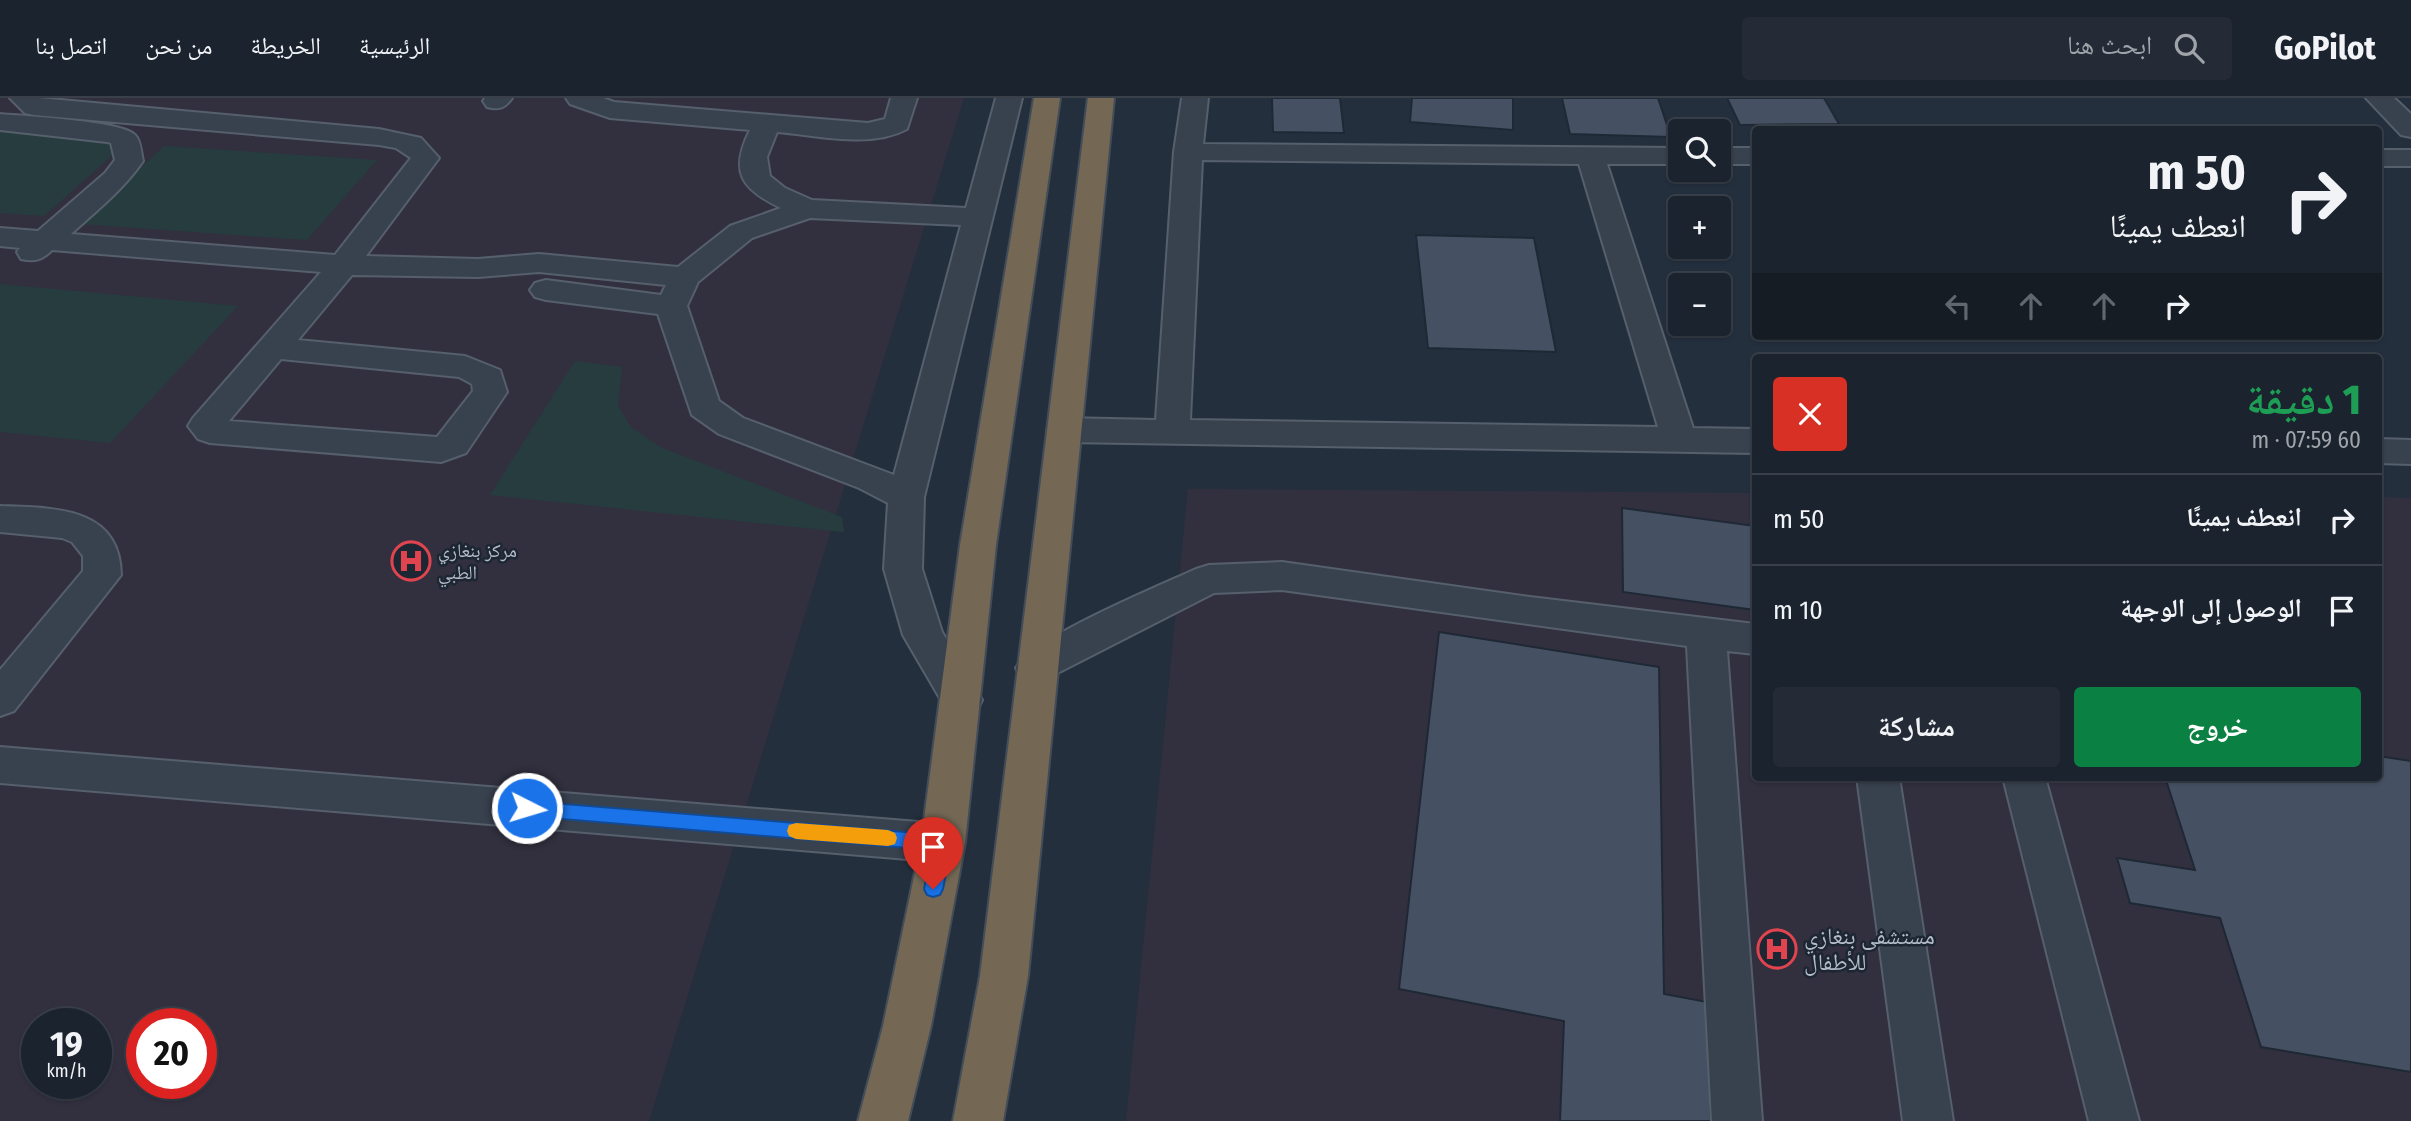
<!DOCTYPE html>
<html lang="ar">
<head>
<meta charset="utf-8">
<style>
  body { margin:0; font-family:"Fira Sans Condensed","Noto Naskh Arabic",sans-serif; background:#242b36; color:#f1f3f6; direction:rtl; height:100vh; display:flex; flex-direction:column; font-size:26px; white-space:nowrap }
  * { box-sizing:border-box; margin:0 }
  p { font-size:23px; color:#a0a4aa }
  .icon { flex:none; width:38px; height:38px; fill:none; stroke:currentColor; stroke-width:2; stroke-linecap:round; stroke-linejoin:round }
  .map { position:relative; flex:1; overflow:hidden; direction:ltr }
  .sheet { position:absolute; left:1752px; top:256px; width:630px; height:427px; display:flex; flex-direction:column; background:#1b232e; border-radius:7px; box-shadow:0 2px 5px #0004,0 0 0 2px #39404a; direction:rtl }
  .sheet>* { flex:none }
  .top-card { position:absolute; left:1752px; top:28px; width:630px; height:214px; border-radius:7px; box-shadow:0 2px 5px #0004,0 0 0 2px #39404a; direction:rtl; background:#1b232e; color:#f1f3f6; overflow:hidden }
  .tools { position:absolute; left:1668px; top:21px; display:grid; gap:14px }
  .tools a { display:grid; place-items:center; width:63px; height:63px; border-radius:7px; background:#1b232e; box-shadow:0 2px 5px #0004,0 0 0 2px #39404a; font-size:35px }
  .speed { position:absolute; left:21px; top:910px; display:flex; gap:14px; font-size:35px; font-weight:700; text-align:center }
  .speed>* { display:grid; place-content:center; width:91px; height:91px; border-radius:50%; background:#1b232e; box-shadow:0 2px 5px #0004,0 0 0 2px #39404a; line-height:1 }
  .speed small { font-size:18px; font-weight:400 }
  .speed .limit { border:10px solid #d22; background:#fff; color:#111 }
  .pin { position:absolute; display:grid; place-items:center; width:60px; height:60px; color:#fff; margin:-72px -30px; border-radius:50% 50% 50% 0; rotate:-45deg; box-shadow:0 0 7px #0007 }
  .pin .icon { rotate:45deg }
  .me { position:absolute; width:77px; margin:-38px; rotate:95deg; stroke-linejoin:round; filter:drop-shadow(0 0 5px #0008) }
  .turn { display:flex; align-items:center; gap:24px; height:147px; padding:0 21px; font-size:32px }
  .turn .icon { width:91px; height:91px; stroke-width:2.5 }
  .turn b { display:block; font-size:49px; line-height:60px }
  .lanes { display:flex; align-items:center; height:66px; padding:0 21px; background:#0003; justify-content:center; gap:35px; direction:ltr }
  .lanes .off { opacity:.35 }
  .round { display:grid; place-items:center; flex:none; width:74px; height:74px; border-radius:7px; background:#242b36 }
  .summary { display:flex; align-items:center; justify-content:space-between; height:119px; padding:0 21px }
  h1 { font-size:42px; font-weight:800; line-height:52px; color:#1e9e55 }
  .primary-button { display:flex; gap:14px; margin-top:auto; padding:14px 21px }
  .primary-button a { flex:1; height:80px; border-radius:7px; background:#0b8043; color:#fff; font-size:28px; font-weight:800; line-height:80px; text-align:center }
  .primary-button a+a { background:#242b36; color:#f1f3f6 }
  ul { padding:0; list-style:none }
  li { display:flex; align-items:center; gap:21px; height:91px; padding:0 21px; border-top:2px solid #39404a }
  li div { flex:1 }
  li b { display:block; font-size:26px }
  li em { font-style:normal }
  header { display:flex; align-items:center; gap:42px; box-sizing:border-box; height:98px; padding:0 35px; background:#1b232e; border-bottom:2px solid #39404a }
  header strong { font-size:33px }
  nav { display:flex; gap:38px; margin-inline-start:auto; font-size:24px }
  .search { width:490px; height:63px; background:#242b36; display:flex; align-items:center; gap:18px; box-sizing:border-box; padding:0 24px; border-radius:7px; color:#a0a4aa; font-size:26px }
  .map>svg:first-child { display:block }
</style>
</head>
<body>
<header>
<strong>GoPilot</strong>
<div class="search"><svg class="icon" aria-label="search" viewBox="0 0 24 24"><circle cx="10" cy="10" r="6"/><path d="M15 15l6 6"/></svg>ابحث هنا</div>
<nav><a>الرئيسية</a><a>الخريطة</a><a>من نحن</a><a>اتصل بنا</a></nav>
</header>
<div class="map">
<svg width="2411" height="1023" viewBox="0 0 2411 1023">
  <rect width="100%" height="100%" fill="#242f3e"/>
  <g fill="#32303f" fill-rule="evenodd">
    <path d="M0 0H964L649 1023H0ZM37 926H96V985H37ZM142 926H201V985H142Z"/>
    <polygon points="1188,391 1755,395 1755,679 2378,679 2378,399 2411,400 2411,1023 1126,1023"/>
  </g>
  <g fill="#263c3f">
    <polygon points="0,32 130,41 44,118 0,115"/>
    <polygon points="164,48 377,62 307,142 80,126"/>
    <polygon points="0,186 238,208 110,345 0,334"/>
    <polygon points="575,263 622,269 618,308 631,329 662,350 842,419 844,434 490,397"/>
  </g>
  <g fill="#455162" stroke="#1f2835" stroke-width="2">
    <polygon points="1272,0 1340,0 1344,35 1273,34"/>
    <polygon points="1412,0 1513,0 1513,32 1410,24"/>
    <polygon points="1562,0 1658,0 1671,39 1570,36"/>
    <polygon points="1727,0 1824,0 1839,26 1740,27"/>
    <polygon points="1416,137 1534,140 1556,254 1428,250"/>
    <polygon points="1622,410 1755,428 1755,512 1623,494"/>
    <polygon points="1439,534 1659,569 1664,896 1707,904 1711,1023 1560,1023 1564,923 1399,891"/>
    <polygon points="2378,658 2411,663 2411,974 2261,949 2220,820 2130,805 2117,760 2195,772 2165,679 2378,679"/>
  </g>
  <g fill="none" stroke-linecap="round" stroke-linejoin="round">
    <g stroke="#565f6c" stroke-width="4">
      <g id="minor">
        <path d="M10 0H39L379 31 421 40 439 60 366 158 478 161 539 156 678 169 730 128 781 110C741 91 729 74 750 32L610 20 570 6 566 0H603L614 4 868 25 885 21 891 0H917L907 31C870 51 817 37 777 34L767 59 770 78 785 90 812 102 966 110 996 0H1022L924 399 922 471 942 534 982 602 976 614 962 619 948 614 903 537 884 471 888 405 859 390 719 336 692 317 658 216 546 202 535 199 530 192 535 185 546 182 661 197 666 187 539 174 478 179 352 177 298 242 465 258 500 272 507 294 466 355 441 364 210 345 198 341 188 328 193 320 321 174 52 152C42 162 35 164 21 161L17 154 20 150 0 148V130L38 133 105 75 115 62 111 45 107 44 0 32V16C24 18 122 23 135 37 141 43 141 55 143 63 123 92 96 113 71 136L335 157 411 60 396 50 379 47 34 17 25 15ZM810 120 961 127 894 377 743 320 719 303 687 208 698 184 752 140ZM281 261 459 279 472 286 473 293 437 339 229 323Z"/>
        <path d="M485 0H512C505 10 499 12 487 9L483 3Z"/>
        <path d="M1182 0H1208L1203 46 1680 50V66H1607L1693 330 1755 331V355L1064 344 1052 340 1047 332 1052 324 1064 320 1156 322 1174 54ZM1202 62 1579 66 1658 329 1190 322Z"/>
        <polygon points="2366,0 2394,0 2411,16 2411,39 2401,37"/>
        <rect x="1718" y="50" width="37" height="16"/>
        <rect x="2378" y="52" width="33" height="16"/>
        <polygon points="2378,341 2411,342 2411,366 2378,365"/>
        <path d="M0 408C53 410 120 408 121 477L14 613 0 618V572L83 473V458L72 444 62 440 0 434Z"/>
        <path d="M1282 464 1530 499 1755 526V556L1727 553 1762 1023H1712L1687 548 1282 492 1214 495 1036 586 1022 581 1016 570C1032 540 1159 488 1196 471L1209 467Z"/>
        <polygon points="0,649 943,726 959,731 965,745 959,759 943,764 0,685"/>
        <polygon points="1857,679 1899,679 1953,1023 1903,1023"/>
        <polygon points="2003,679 2045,679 2139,1023 2089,1023"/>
      </g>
    </g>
    <g stroke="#434c59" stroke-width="4">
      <g id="highway">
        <polygon points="1034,0 1060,0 996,447 965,745 931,928 908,1023 858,1023 883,928 921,745 960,447"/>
        <polygon points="1088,0 1114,0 1028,878 1003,1023 953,1023 980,878"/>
      </g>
    </g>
    <use href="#minor" fill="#38414e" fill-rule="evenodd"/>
    <use href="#highway" fill="#746855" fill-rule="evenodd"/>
  </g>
  <polygon fill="#1a73e8" stroke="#114b97" stroke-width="2" points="527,703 943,737 949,739 952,745 943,791 940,797 933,799 927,797 924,791 932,752 527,718 518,710"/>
  <polygon fill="#f59e0b" points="796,725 888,732 895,735 897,740 895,746 888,748 796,741 789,738 787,733 789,727"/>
  <defs>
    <g id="hospital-ring" transform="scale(2.0125)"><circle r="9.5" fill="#1d2633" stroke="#e0444e" stroke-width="1.5"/><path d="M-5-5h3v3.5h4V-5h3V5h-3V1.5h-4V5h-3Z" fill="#e0444e"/></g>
  </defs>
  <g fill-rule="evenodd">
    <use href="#hospital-ring" x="411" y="463"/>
    <use href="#hospital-ring" x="1777" y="851"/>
  </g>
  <g text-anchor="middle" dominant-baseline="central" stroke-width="5" stroke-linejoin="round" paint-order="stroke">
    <g font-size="19" fill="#b4bcc9" stroke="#1d2633" text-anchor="start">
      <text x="438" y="452">مركز بنغازي<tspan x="438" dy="22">الطبي</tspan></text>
    </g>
    <g font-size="23" fill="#b4bcc9" stroke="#1d2633" text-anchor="start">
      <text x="1804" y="838">مستشفى بنغازي<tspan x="1804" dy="26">للأطفال</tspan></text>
    </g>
  </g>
</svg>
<div class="tools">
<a><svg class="icon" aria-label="search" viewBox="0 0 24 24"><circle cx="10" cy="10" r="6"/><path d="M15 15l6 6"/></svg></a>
<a>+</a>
<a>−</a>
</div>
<div class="speed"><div>19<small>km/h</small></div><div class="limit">20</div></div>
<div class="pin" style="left:933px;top:791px;background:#d93025"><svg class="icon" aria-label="arrive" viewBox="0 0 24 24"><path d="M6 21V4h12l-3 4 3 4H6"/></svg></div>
<svg class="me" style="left:527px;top:710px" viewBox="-20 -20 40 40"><circle r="17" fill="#1a73e8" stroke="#fff" stroke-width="3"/><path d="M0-11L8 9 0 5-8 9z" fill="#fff"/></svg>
<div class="top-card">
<div class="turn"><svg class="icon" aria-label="right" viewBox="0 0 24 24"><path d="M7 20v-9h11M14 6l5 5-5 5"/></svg><div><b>50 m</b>انعطف يمينًا</div></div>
<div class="lanes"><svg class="icon off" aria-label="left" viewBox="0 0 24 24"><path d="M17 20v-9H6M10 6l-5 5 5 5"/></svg><svg class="icon off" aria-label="ahead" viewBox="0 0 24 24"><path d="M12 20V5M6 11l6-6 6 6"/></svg><svg class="icon off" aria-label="ahead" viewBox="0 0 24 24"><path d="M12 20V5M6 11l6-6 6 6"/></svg><svg class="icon" aria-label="right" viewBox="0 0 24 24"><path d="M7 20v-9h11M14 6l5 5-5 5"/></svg></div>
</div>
<section class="sheet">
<div class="summary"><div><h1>1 دقيقة</h1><p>60 m · 07:59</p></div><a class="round" style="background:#d93025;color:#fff"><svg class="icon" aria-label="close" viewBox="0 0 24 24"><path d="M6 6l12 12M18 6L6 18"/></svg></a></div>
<ul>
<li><svg class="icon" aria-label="right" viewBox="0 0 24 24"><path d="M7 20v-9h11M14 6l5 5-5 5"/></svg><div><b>انعطف يمينًا</b></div><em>50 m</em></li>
<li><svg class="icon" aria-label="arrive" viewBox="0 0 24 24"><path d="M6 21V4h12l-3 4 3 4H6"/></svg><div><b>الوصول إلى الوجهة</b></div><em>10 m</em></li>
</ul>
<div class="primary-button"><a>خروج</a><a>مشاركة</a></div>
</section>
</div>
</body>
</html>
